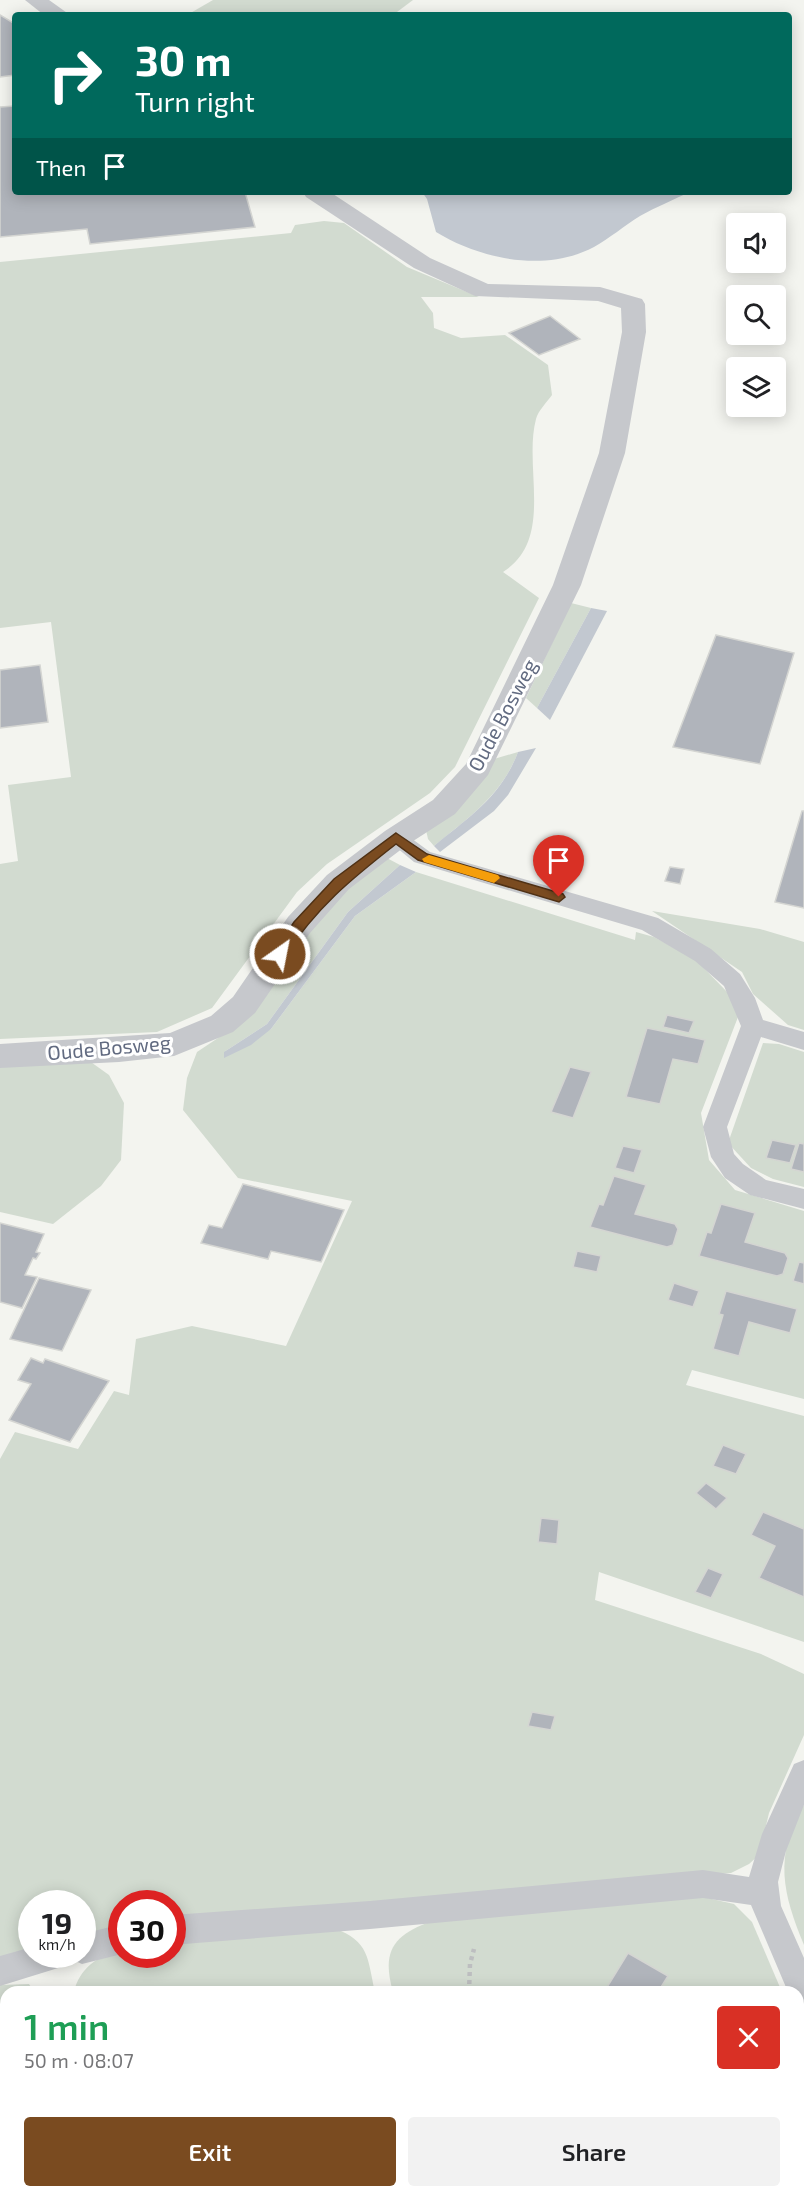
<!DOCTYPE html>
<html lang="en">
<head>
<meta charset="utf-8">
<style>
  body { margin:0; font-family:"Exo 2",sans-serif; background:#f2f2f2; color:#202124; height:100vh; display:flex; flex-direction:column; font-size:22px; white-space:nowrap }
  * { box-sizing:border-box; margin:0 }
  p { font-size:20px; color:#757577 }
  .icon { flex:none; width:33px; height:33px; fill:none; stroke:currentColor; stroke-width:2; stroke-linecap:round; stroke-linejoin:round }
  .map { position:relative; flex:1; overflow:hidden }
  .drawer { position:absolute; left:0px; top:1986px; width:804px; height:212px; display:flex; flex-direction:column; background:#fff; border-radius:18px 18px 0 0; box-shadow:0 3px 15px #0003 }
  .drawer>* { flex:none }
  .hud { position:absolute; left:12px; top:12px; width:780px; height:183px; border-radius:6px; box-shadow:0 3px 15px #0003; background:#00695c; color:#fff; overflow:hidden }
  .controls { position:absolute; left:726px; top:213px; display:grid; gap:12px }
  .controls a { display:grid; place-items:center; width:60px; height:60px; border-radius:6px; background:#fff; box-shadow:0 3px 15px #0003; font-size:30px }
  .speed { position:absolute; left:18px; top:1890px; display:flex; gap:12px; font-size:30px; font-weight:700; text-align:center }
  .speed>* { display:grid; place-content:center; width:78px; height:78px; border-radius:50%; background:#fff; box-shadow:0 3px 15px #0003; line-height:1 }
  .speed small { font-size:15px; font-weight:400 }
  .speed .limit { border:9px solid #d22; background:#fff; color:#111 }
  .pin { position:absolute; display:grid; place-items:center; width:51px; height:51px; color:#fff; margin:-62px -26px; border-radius:50% 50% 50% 0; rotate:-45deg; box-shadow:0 0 6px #0007 }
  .pin .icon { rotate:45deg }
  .me { position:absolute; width:66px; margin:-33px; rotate:33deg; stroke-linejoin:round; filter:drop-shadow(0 0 4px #0008) }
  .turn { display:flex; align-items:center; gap:21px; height:126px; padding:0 24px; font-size:27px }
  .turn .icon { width:78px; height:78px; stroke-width:2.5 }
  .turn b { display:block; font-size:42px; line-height:51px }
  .then { display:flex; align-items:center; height:57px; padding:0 24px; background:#0003; gap:12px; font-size:22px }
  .round { display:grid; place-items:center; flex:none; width:63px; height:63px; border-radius:6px; background:#f2f2f2 }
  .headline { display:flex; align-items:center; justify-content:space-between; height:102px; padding:0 24px }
  h1 { font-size:36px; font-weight:600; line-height:45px; color:#1e9e55 }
  .primary-button { display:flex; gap:12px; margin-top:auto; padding:12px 24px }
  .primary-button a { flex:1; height:69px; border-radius:6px; background:#7a4b20; color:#fff; font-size:24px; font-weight:600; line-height:69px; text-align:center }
  .primary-button a+a { background:#f2f2f2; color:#202124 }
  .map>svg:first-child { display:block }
</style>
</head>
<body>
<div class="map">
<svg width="804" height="2197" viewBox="0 0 804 2197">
  <rect width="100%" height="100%" fill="#f3f4ef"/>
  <g fill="#d2dbd0">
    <polygon points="213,0 413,0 393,15 187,15"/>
    <path d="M324 221 344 223 407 267 479 297H421L433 313 434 328 461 338 505 335 548 365 552 395C547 402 538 411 536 419 523 468 555 539 503 572L539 598 455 767 430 793 327 864 297 892 212 1008 157 1032 0 1039V864L18 861 8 785 71 777 51 622 0 628V262L291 233 295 225Z"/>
    <polygon points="571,603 591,608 537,708 526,698"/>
    <path d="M518 752C502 795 468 818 434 846L428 839 426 830 494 759Z"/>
    <polygon points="385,857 400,865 348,912 267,1024 224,1052 271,1029 355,916 416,872 635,940 636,932 654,937 696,960 731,996 738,1017 701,1113 709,1160 735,1190 804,1211 804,1399 692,1370 686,1385 804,1416 804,1642 599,1572 595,1600 761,1654 804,1674 804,1735 769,1813 759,1855 749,1864 731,1873 173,1920 172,1904 122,1904 121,1928 83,1935 82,1904 32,1904 31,1948 0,1957 0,1459 15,1432 78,1449 114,1391 129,1395 136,1339 192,1326 286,1346 352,1201 238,1178 183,1110 187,1078 197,1052 227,1032 310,927 343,891"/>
    <polygon points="652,911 760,929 804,942 804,1030 788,1025 753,994 742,972"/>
    <polygon points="763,1043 779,1044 804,1052 804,1187 773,1179 751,1168 728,1143"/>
    <polygon points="88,1060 109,1075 124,1103 121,1160 101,1186 53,1224 0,1212 0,1065"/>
    <path d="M804 1805V1945C783 1895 773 1855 804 1805Z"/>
    <path d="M703 1897 734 1904 752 1922 782 1992H393C381 1950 394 1935 432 1921Z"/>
    <path d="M334 1928C370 1942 367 1957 375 1992H74C79 1969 98 1955 121 1950L122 1954H172L173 1942Z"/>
    <polygon points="29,1984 34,1992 6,1992 6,2192 94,2192 96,2197 0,2197 0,1985"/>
    <polygon points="798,2028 804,2042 804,2197 451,2197 450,2192 798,2192"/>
    <polygon points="120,2192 425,2192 426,2197 122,2197"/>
  </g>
  <g fill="#c2c8d0">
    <path d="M422 192H690C673 200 656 207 640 216 624 226 610 238 594 247 545 273 480 259 436 232L427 199Z"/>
    <polygon points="591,608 607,611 550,720 537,708"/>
    <path d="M536 748 508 795 494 811 440 852 434 846C469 817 501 797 518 752Z"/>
    <polygon points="400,865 416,872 355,916 271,1029 251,1045 224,1058 224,1052 267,1024 348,912"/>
  </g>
  <g fill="#b0b4bb" stroke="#d4d5d2" stroke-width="1.5">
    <polygon points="0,15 15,24 15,75 0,77"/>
    <polygon points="15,106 15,192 245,192 255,227 90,244 87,229 0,237 0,107"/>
    <polygon points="550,316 580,339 539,355 509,333"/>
    <polygon points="716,635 794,653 760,764 673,747"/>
    <polygon points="40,665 48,722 0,728 0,670"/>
    <polygon points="802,811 804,811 804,908 775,902"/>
    <polygon points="670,867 684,869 680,884 665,881"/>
    <polygon points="667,1015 694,1021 689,1033 663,1027"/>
    <polygon points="647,1028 705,1040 698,1064 673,1059 660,1104 626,1097"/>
    <polygon points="570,1067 591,1072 573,1118 551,1112"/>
    <polygon points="772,1140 796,1145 790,1163 766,1158"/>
    <polygon points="799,1143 804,1144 804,1172 791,1169"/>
    <polygon points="623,1146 642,1150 634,1173 615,1168"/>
    <polygon points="614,1176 646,1185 635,1214 675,1224 678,1229 673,1245 667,1247 590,1227 599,1204 603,1205"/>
    <polygon points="243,1184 344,1210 321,1262 271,1251 268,1259 201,1243 209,1225 222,1228"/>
    <polygon points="721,1204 755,1213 745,1242 785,1253 788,1258 783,1274 777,1276 699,1256 707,1232 711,1233"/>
    <polygon points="0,1223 44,1234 36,1252 40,1253 36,1259 33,1258 25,1275 37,1277 22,1308 0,1302"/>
    <polygon points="577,1251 601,1256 597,1272 573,1267"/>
    <polygon points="799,1262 804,1263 804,1284 793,1281"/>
    <polygon points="39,1278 91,1290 62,1351 10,1339"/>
    <polygon points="674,1283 699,1291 693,1307 668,1300"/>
    <polygon points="726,1291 797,1309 790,1333 749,1322 739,1356 713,1349 723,1315 719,1314"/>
    <polygon points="31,1358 43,1363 45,1359 109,1381 70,1442 9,1420 31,1384 18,1380"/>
    <polygon points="723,1445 746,1454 736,1474 713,1466"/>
    <polygon points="706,1483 727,1498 716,1509 696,1493"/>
    <polygon points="763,1512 804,1529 804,1597 759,1578 775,1546 751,1535"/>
    <polygon points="541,1518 559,1520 557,1544 538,1542"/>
    <polygon points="708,1568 723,1574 711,1598 695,1592"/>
    <polygon points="532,1712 555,1716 551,1730 528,1726"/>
    <polygon points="628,1953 668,1976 658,1992 604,1992"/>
  </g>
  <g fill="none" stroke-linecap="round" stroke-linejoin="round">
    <g stroke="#bdbec0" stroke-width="4.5" stroke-dasharray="4 4" stroke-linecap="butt">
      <polyline points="469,1992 470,1964 474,1949"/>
      <polyline points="210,2192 216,2197"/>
      <polyline points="618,2192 624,2197"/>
      <polyline points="239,2197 266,2192"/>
    </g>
    <g fill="#c6c8cc" fill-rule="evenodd">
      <polygon points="396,831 404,833 430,852 658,918 711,949 740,974 755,998 763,1020 804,1032 804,1050 761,1037 727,1127 734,1154 743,1164 766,1180 804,1189 804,1209 750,1195 725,1178 711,1157 703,1127 741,1026 724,986 695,961 642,930 414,862 385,838 388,833"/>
      <polygon points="804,1760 804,1805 786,1851 778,1882 781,1906 804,1958 804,2007 798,2005 798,1992 788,1992 751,1905 703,1898 370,1929 172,1945 172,1915 370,1901 703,1870 749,1877 762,1834 794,1764"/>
      <polygon points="122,1924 122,1954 82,1964 73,1960 71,1964 0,1986 0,1956 32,1947 32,1954 82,1954 82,1934"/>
    </g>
    <g fill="#c6c8cc" fill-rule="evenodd">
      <polygon points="25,0 49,0 70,15 44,15"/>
      <polygon points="303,192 330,192 430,258 488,284 600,287 642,299 645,304 646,332 625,453 581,585 488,775 455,814 407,845 349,889 310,933 255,1013 233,1032 174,1056 119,1062 0,1068 0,1044 170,1033 211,1016 233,997 288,917 327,875 385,831 433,800 466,764 553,585 599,453 622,332 621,308 598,301 475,296 414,268 306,197"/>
    </g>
  </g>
  <path fill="#7a4b20" stroke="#4f3115" stroke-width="1.5" d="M396 833 427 854 563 894 565 897 559 902 418 860 396 844C350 880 317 907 284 957H275L273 954 294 922 334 879Z"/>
  <polygon fill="#f59e0b" points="429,855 498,875 500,878 494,883 424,862 422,859"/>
  <g text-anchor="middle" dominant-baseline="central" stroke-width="6" stroke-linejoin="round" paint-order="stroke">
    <g font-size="20" fill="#626b81" stroke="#fff">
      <text transform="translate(502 715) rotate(-62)">Oude Bosweg</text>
      <text transform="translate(109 1047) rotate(-5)">Oude Bosweg</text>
    </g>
  </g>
</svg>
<div class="controls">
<a><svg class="icon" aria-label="sound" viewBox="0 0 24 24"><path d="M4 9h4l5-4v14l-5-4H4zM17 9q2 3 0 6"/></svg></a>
<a><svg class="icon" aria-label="search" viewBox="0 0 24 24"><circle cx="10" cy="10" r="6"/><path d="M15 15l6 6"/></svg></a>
<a><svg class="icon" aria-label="layers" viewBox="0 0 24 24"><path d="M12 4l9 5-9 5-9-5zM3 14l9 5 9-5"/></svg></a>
</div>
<div class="speed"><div>19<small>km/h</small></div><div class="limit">30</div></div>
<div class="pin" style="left:559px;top:897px;background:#d93025"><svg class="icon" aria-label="arrive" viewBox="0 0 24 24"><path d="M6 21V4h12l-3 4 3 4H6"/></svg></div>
<svg class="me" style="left:280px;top:954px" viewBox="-20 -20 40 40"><circle r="17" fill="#7a4b20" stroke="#fff" stroke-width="3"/><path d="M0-11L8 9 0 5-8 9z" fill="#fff"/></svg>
<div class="hud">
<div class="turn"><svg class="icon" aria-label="right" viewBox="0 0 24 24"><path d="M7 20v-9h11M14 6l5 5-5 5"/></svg><div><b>30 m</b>Turn right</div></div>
<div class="then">Then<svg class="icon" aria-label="arrive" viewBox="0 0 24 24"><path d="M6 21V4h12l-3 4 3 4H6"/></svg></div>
</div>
<section class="drawer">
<div class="headline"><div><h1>1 min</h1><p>50 m · 08:07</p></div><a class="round" style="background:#d93025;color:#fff"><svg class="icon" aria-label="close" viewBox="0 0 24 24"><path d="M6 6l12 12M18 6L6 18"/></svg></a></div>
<div class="primary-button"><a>Exit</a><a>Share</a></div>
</section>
</div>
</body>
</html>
